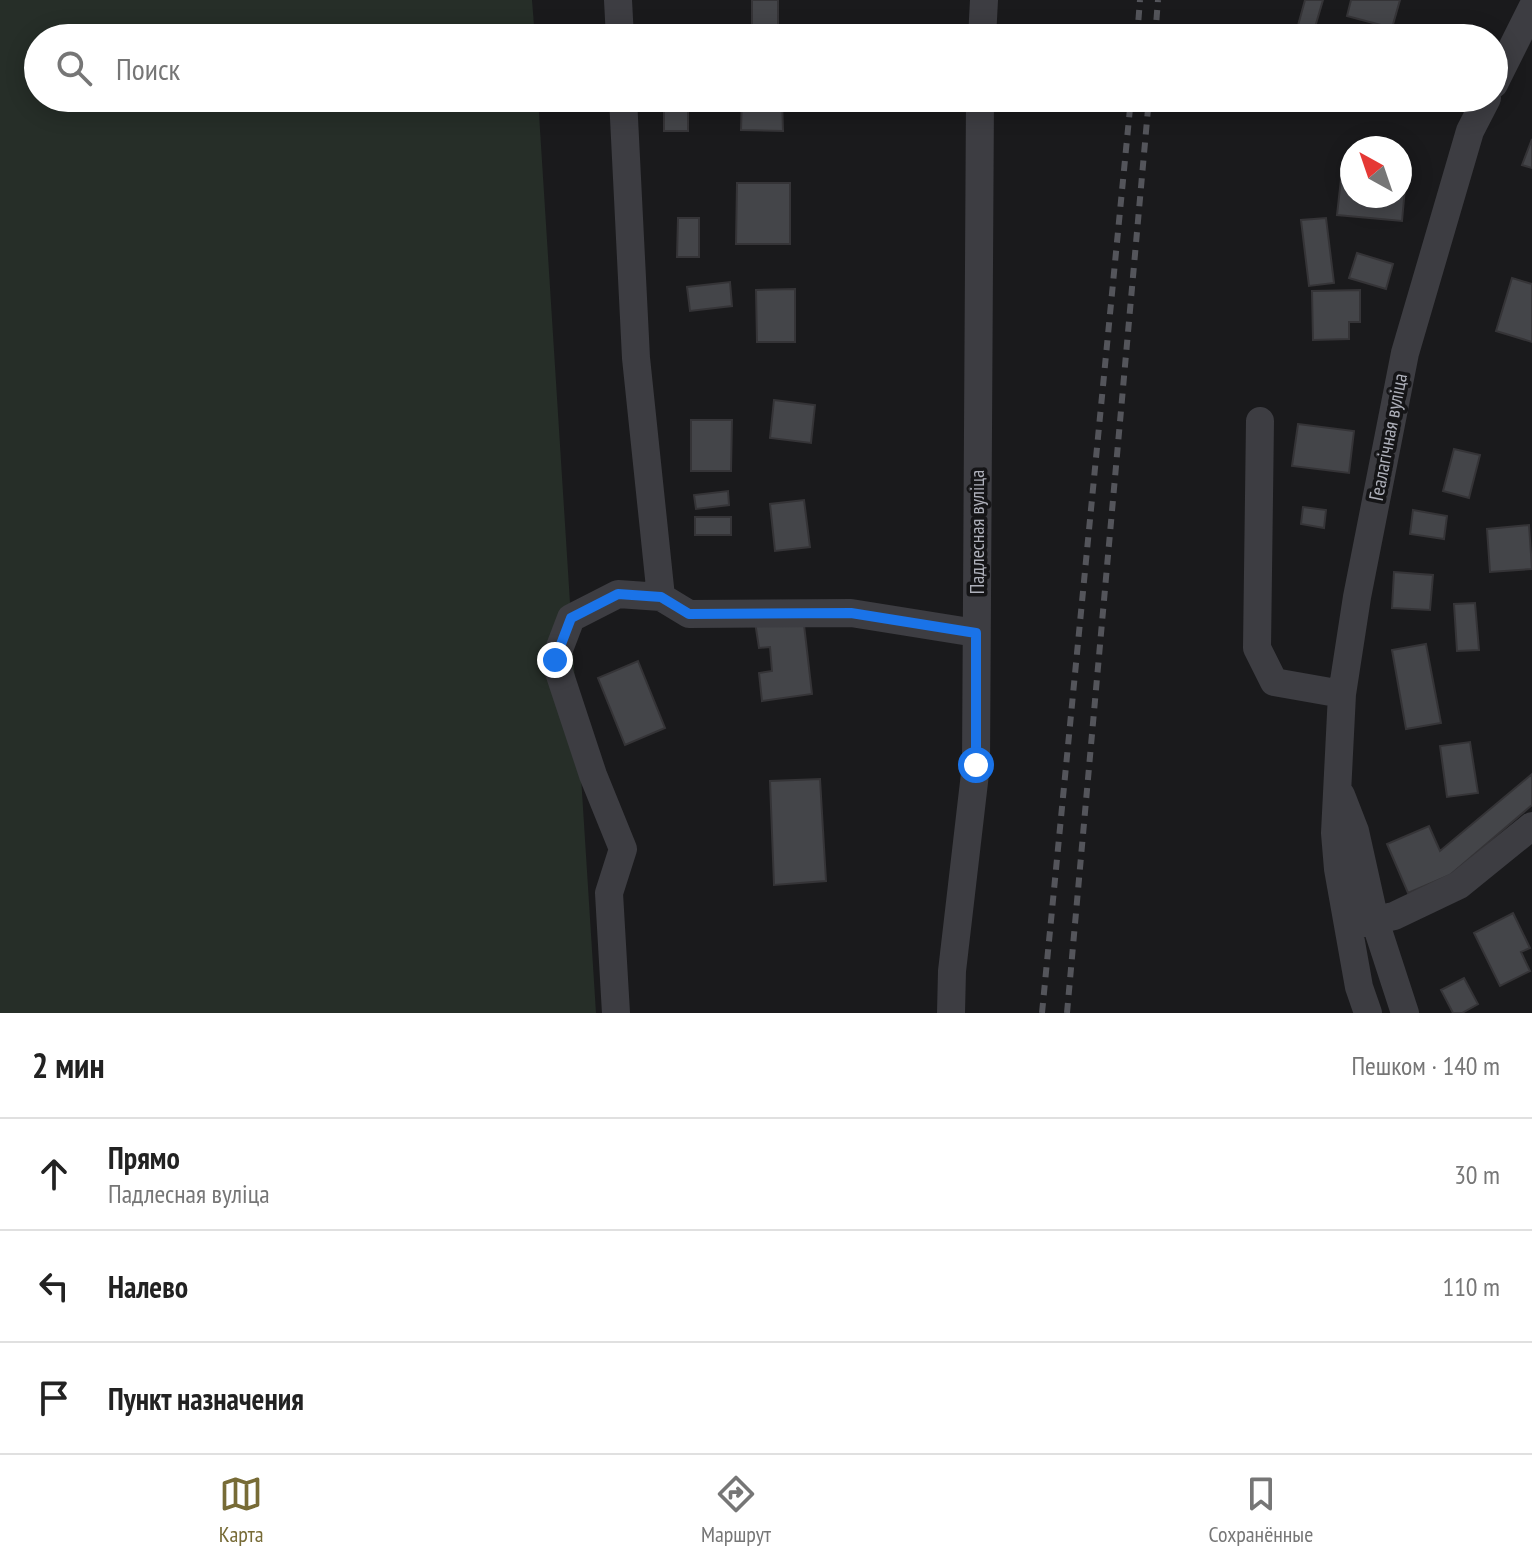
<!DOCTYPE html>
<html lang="ru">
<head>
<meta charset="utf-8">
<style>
  body { margin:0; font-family:"PT Sans Narrow",sans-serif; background:#f6f6f6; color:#222 }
  .compass { position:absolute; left:1340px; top:136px; width:72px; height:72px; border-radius:50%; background:#fff; box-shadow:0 4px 20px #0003; rotate:320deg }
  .stop { position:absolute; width:24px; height:24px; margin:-18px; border:6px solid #1a73e8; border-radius:50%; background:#fff }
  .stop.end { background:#1a73e8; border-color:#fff; box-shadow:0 2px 8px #0008 }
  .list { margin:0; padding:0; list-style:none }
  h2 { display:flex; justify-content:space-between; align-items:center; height:104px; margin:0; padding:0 32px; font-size:34px }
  h2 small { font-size:26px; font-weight:400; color:#767676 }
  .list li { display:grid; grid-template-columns:52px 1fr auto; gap:24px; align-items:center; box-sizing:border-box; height:112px; padding:0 32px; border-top:2px solid #e0e0e0 }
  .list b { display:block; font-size:30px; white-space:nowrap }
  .list p { margin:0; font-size:26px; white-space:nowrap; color:#767676 }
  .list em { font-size:26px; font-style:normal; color:#767676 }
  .icon { flex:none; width:44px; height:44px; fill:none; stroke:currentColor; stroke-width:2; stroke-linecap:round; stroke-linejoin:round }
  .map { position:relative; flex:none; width:1532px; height:1013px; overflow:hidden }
  .search { position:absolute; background:#fff; box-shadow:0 4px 20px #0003; left:24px; right:24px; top:24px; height:88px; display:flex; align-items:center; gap:20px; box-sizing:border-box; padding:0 28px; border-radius:44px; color:#767676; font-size:30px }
  .sheet { height:440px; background:#fff }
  nav { display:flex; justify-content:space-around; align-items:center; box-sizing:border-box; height:112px; border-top:2px solid #e0e0e0; background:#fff; font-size:22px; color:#767676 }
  nav a { display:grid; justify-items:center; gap:4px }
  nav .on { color:#776b36 }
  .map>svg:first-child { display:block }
  .green { fill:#262e28 }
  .building { fill:#444549; stroke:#353437; stroke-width:2 }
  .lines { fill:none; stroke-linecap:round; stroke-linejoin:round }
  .minor { stroke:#3d3d42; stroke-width:28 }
  .rail { stroke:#54555b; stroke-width:6; stroke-dasharray:10 8; stroke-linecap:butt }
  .route { stroke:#1a73e8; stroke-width:10 }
  .labels { text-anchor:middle; stroke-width:7; stroke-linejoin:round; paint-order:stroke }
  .street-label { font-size:20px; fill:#aeb0ba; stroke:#151517 }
</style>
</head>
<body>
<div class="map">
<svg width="1532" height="1013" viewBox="0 0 1532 1013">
  <rect width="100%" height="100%" fill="#1a1a1c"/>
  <!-- green -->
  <path class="green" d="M 0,0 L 532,0 L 535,38 L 38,38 L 38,98 L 538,98 L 596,1013 L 0,1013 Z"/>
  <!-- building -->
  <path class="building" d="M 752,0 L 778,0 L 778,26 L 752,25 Z
    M 1305,0 L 1323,0 L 1313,34 L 1297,29 Z
    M 1351,0 L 1400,0 L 1392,28 L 1347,16 Z
    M 664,98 L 688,98 L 688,131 L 664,131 Z
    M 742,98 L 782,98 L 783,131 L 741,130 Z
    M 1532,139 L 1532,168 L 1522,165 Z
    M 1342,170 L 1352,171 L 1352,196 L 1400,196 L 1400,176 L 1406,177 L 1402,221 L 1337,215 Z
    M 737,183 L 790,183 L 790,244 L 736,244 Z
    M 678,218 L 699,218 L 699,257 L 677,257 Z
    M 1326,218 L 1334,283 L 1309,286 L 1301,220 Z
    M 1357,253 L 1393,264 L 1386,289 L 1349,278 Z
    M 1512,278 L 1532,284 L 1532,342 L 1496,331 Z
    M 730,282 L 732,306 L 690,311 L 687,287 Z
    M 795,289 L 795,342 L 757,342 L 756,290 Z
    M 1360,290 L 1360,322 L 1349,322 L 1349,339 L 1313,340 L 1312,291 Z
    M 774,400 L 815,405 L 811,443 L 770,438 Z
    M 691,420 L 732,420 L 731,471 L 691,471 Z
    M 1298,424 L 1354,431 L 1349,473 L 1292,466 Z
    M 1454,449 L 1480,455 L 1469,498 L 1443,491 Z
    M 728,491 L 729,505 L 696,509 L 694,495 Z
    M 804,500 L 810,547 L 775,551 L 770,504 Z
    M 1303,507 L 1326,510 L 1324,528 L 1301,524 Z
    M 1413,510 L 1447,516 L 1444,539 L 1410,534 Z
    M 695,517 L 731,517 L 731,535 L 695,535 Z
    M 1529,525 L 1532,569 L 1490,572 L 1487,529 Z
    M 1394,572 L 1433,575 L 1430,610 L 1392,608 Z
    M 1475,603 L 1479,650 L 1457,651 L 1454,604 Z
    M 803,616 L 812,694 L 762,701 L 759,673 L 772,671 L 770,647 L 759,648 L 755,622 Z
    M 1426,644 L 1441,723 L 1406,729 L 1392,650 Z
    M 638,661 L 665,728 L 625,745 L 598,678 Z
    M 1470,742 L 1478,793 L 1447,797 L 1440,746 Z
    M 1532,774 L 1532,805 L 1450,875 L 1408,893 L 1387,844 L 1429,826 L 1440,851 Z
    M 820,779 L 826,881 L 774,885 L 770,781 Z
    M 1513,913 L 1530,948 L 1521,952 L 1530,971 L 1500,986 L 1474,933 Z
    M 1464,978 L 1478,1004 L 1462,1013 L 1453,1013 L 1441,990 Z"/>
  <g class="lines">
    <!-- minor -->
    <path class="minor" d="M 618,0 L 620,38
      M 982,38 L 984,0
      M 1494,84 L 1532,8
      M 623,98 L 636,358 L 661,597 L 689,614 L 851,613 L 976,633
      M 1260,421 L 1257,648 L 1274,682 L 1342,694
      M 1341,795 L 1355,831 L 1375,921 L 1405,1013
      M 1358,924 L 1394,916 L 1459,885 L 1532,826
      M 616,1013 L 609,893 L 623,849 L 593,775 L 555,660 L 571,618 L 618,594 L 661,597
      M 951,1013 L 952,971 L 976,765 L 980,98
      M 1368,1013 L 1359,987 L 1338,869 L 1335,833 L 1342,694 L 1357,597 L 1405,353 L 1470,131 L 1487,98"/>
    <!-- rail -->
    <path class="rail" d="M 1137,38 L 1140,0
      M 1155,38 L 1158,0
      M 1042,1013 L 1131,98
      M 1067,1013 L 1149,98"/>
  </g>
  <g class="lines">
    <!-- route -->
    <path class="route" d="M 555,660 L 571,618 L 618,594 L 661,597 L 689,614 L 851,613 L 976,633 L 976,765"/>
  </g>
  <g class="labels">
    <!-- street labels -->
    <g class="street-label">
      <text transform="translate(1388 437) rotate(-79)" y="7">Геалагічная вуліца</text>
      <text transform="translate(977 532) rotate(-90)" y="7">Падлесная вуліца</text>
    </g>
  </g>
</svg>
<svg class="compass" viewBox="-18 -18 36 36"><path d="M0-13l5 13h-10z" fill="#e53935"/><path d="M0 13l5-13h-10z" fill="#767676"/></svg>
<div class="stop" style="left:976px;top:765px"></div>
<div class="stop end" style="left:555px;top:660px"></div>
<div class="search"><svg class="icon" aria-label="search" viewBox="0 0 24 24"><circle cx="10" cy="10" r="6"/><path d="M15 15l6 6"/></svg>Поиск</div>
</div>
<section class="sheet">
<h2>2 мин<small>Пешком · 140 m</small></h2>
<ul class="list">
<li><svg class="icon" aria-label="ahead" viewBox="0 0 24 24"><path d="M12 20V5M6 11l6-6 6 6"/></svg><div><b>Прямо</b><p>Падлесная вуліца</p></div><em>30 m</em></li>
<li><svg class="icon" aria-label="left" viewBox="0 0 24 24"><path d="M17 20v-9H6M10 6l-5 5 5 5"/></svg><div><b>Налево</b></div><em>110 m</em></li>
<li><svg class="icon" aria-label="arrive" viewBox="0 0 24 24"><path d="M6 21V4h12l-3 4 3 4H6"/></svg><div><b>Пункт назначения</b></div></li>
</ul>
</section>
<nav>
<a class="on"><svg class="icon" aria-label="map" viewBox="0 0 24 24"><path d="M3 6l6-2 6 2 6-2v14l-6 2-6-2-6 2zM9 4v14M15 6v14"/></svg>Карта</a>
<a><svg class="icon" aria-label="directions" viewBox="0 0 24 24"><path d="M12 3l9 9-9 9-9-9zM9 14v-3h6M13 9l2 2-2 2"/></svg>Маршрут</a>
<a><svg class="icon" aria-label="saved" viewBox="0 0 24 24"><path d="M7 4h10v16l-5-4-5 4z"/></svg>Сохранённые</a>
</nav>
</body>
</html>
